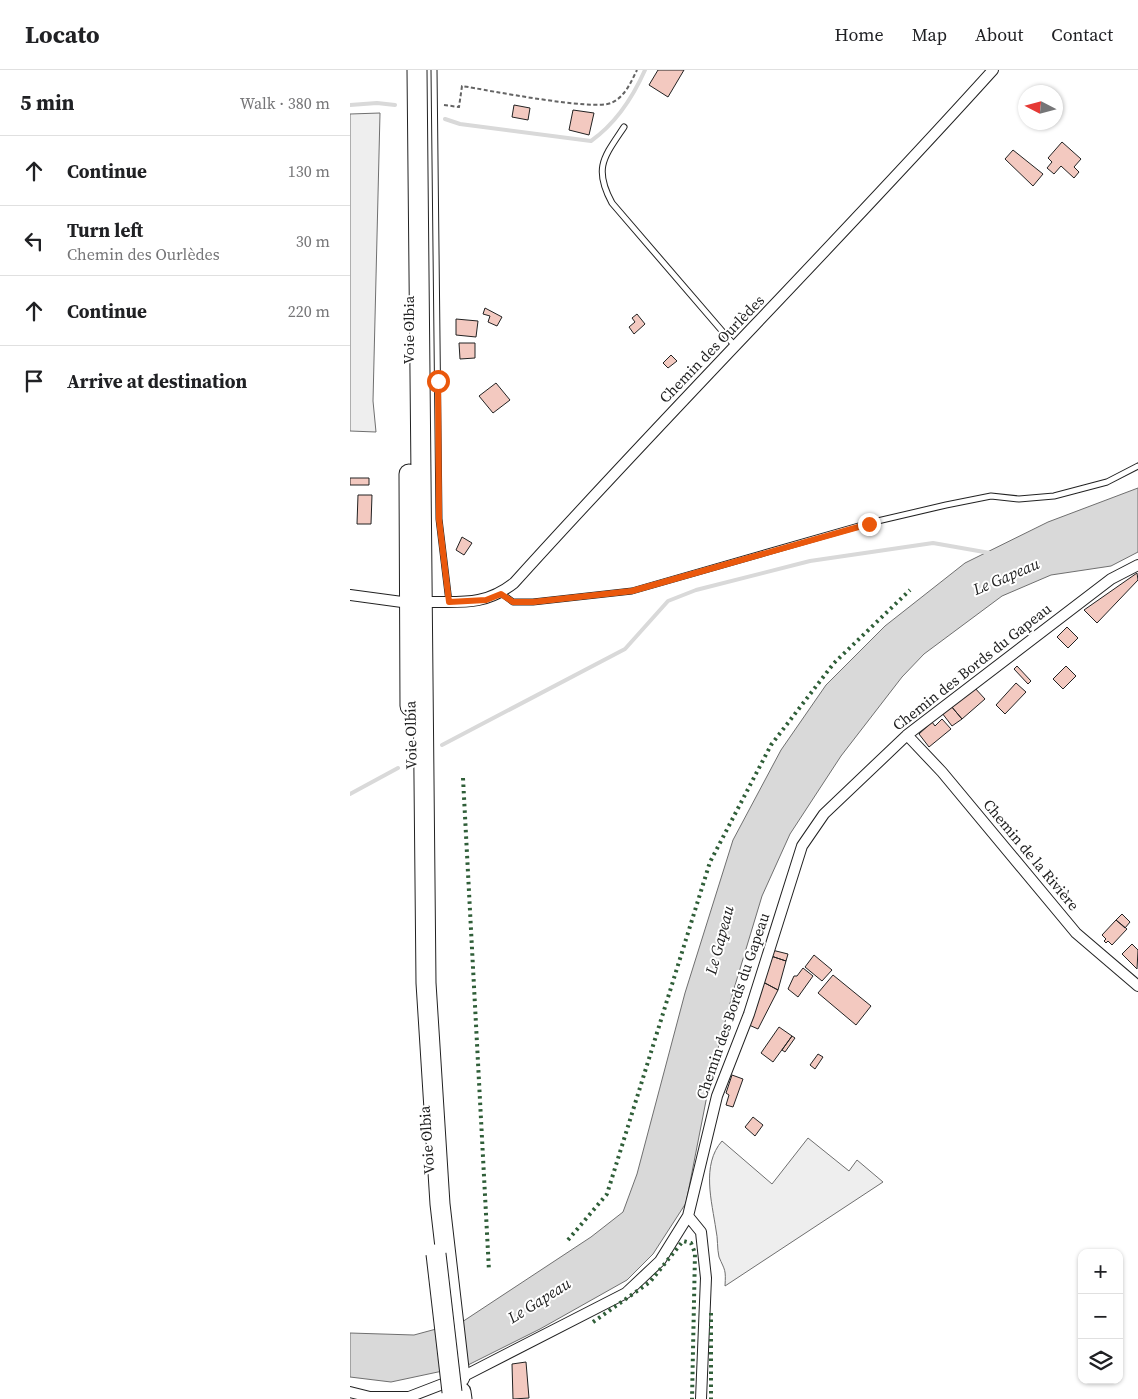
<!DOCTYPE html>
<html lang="en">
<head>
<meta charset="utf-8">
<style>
  body { margin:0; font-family:"Source Serif 4",serif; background:#f6f6f6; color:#202124 }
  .controls { position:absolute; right:15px; bottom:15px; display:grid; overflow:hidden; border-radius:10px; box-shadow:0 1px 4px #0004 }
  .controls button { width:45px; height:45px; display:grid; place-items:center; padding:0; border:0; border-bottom:1px solid #e0e0e0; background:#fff; color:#202124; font:25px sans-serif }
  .compass { position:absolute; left:668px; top:15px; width:45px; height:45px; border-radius:50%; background:#fff; box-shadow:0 1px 4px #0004; rotate:276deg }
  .stop { position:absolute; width:15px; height:15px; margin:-11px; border:4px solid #ea580c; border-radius:50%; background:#fff }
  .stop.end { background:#ea580c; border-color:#fff; box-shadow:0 1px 5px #0008 }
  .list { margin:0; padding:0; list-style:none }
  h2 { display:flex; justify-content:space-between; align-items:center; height:65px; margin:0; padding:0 20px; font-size:21px }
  h2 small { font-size:16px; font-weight:400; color:#757577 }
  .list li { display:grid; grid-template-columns:32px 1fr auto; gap:15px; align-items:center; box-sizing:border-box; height:70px; padding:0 20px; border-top:1px solid #e0e0e0 }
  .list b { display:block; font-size:19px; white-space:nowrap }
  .list p { margin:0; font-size:16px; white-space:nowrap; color:#757577 }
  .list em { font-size:16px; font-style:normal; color:#757577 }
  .icon { flex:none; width:28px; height:28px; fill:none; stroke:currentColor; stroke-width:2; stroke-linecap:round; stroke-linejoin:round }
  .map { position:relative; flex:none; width:788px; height:1329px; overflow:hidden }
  header { display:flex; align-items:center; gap:30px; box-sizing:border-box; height:70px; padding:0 25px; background:#fff; border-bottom:1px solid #e0e0e0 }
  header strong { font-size:24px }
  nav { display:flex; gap:28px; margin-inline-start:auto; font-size:18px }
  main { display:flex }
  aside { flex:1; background:#fff }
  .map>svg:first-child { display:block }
  .green { fill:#eee; stroke:#6f6f6f }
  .water { fill:#d9d9d9; stroke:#6f6f6f }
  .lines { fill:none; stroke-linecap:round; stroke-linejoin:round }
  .stream { stroke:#d9d9d9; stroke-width:4 }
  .building { fill:#f3c9c0; stroke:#222 }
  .lane-casing { stroke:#222; stroke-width:7 }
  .street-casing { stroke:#222; stroke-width:12 }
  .highway-casing { stroke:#222; stroke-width:21 }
  .path { stroke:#646464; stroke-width:2; stroke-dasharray:4 2.5; stroke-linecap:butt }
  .lane { stroke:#fff; stroke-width:5 }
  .street { stroke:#fff; stroke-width:10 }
  .highway { stroke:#fff; stroke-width:19 }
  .highway-bridge-casing { stroke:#222; stroke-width:21; stroke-linecap:butt }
  .highway-bridge { stroke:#fff; stroke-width:19 }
  .hedge { stroke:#2f5e38; stroke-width:4; stroke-dasharray:2.5 4; stroke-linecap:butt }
  .route { stroke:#ea580c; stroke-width:6 }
  .labels { text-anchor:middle; stroke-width:4; stroke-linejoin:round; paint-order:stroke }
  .street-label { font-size:15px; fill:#222; stroke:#fff }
  .water-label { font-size:16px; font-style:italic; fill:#222; stroke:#fff }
</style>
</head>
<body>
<header>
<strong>Locato</strong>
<nav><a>Home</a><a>Map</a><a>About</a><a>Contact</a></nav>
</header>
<main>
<aside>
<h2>5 min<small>Walk · 380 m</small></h2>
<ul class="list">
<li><svg class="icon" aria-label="ahead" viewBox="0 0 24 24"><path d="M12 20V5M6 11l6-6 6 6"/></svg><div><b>Continue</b></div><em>130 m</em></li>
<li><svg class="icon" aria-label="left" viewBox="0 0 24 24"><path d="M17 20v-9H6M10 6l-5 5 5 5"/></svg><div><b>Turn left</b><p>Chemin des Ourlèdes</p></div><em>30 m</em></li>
<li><svg class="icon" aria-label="ahead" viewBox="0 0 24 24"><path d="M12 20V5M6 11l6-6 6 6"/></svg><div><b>Continue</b></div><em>220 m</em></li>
<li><svg class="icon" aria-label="arrive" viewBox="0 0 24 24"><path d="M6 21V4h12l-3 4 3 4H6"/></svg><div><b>Arrive at destination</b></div></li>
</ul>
</aside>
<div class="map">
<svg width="788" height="1329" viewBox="0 0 788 1329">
  <rect width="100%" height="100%" fill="#fff"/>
  <!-- green -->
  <path class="green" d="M 30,43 L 23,331 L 26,362 L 0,361 L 0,44 Z
    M 458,1068 L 499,1101 L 507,1090 L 533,1112 L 375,1216 C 376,1199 375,1201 369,1187 C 367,1179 368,1168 366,1160 C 362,1132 351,1095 372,1071 L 422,1114 Z"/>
  <!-- water -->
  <path class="water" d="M 788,418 L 788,482 L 761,496 L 701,505 L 652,526 L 574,584 L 552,607 L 491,686 L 440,764 L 412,826 L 383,922 L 361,1005 L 336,1133 L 303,1184 L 277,1210 L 190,1259 L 116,1296 L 41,1312 L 0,1307 L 0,1263 L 64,1265 L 112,1252 L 241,1167 L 273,1142 L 287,1104 L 335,923 L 383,770 L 431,680 L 476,615 L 535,556 L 615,493 L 698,452 Z"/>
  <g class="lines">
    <!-- stream -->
    <path class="stream" d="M 0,35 L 27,33 L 45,35
      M 95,49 L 110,54 L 241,71 C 265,54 283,27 295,0
      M 92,675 L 275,579 L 318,531 L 346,520 L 460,491 L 583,473 L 640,483
      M 0,724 L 48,698"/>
  </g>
  <!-- building -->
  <path class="building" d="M 308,0 L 334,0 L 318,27 L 299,15 Z
    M 164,35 L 180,38 L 178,50 L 162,47 Z
    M 223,40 L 244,43 L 239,65 L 219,60 Z
    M 712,72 L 731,89 L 724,97 L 729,102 L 724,108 L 711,96 L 704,104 L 697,98 L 702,92 L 698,88 Z
    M 663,80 L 693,104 L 683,116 L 655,89 Z
    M 135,238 L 152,247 L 147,256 L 138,252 L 140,246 L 133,244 Z
    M 287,244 L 295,254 L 284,264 L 279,257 L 285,252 L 282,248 Z
    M 106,249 L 128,251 L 126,267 L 106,265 Z
    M 109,273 L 125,273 L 125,288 L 110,289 Z
    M 321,285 L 327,291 L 318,298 L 313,293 Z
    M 146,313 L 160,330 L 143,343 L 129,326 Z
    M 0,408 L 19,408 L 19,415 L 0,415 Z
    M 8,425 L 22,425 L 21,454 L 7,454 Z
    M 112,467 L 122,473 L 114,485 L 106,480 Z
    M 787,503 L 788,510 L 747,553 L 734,540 Z
    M 717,557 L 728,568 L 718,578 L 707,567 Z
    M 667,596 L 681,611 L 678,614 L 664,599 Z
    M 716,596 L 726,606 L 713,619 L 703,609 Z
    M 666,613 L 676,622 L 655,644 L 646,635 Z
    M 624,617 L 635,629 L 612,649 L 601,636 Z
    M 601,636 L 612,649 L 602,656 L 592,643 Z
    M 592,649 L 601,659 L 579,677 L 569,664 L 582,652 L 585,656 Z
    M 772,844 L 780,852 L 775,858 L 766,850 Z
    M 766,850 L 777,859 L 762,875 L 758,871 L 756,873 L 754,871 L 756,869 L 752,865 Z
    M 782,874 L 788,880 L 787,899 L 772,884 Z
    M 422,880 L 438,884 L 436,891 L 421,886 Z
    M 464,885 L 482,900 L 472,911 L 455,897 Z
    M 421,886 L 436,891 L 428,920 L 413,912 Z
    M 453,898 L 463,906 L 448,927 L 438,919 L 444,906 L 447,906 Z
    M 483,905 L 521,936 L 506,955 L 468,923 Z
    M 413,912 L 428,920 L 408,959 L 399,955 Z
    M 429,957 L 442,966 L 423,992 L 411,983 Z
    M 442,966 L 445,968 L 435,982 L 432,980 Z
    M 468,984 L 473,987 L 465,999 L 460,995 Z
    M 382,1005 L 393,1009 L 383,1037 L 376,1035 L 379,1025 L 376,1023 Z
    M 403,1047 L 413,1055 L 405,1066 L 395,1057 Z
    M 176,1292 L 179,1328 L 163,1329 L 162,1294 Z"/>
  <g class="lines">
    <!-- lane casing -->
    <g class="lane-casing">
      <path id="lane" d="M 84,0 L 89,449 L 99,532
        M 274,57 C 254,87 243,98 262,133 L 385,276
        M 151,523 L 163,532 L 183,532 L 282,521 L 519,453 L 596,435 L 641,426 L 669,429 L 704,426 L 757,412 L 788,396"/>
    </g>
    <!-- street casing -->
    <g class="street-casing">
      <path id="street" d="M 0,525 L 52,532
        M 80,532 C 114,532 136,535 164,513 C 321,339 486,174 643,0
        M 557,665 L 592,702 L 726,863 L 788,916
        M 338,1146 L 351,1162 L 356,1208 L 351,1329
        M 0,1322 L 20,1327 L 59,1327 L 116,1305 L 276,1223 L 310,1191 L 338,1146 L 367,1026 L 399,944 L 452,776 L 474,744 L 557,665 L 761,509 L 788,495"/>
    </g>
    <!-- highway casing -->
    <g class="highway-casing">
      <path id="highway" d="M 67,0 L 76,913 L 90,1134 L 110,1307
        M 59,404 L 60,636
        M 111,1322 L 112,1329"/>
    </g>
    <!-- path -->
    <path class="path" d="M 94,35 L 109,37 L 112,16 C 137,20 243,41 261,33 C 275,27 281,12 287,0"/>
    <!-- lane -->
    <use href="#lane" class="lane"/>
    <!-- street -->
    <use href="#street" class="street"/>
    <!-- highway -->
    <use href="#highway" class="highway"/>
    <!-- highway-bridge casing -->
    <g class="highway-bridge-casing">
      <path id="highway-bridge" d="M 86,1184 L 102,1322"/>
    </g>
    <!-- highway-bridge -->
    <use href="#highway-bridge" class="highway-bridge"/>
    <!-- hedge -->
    <path class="hedge" d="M 113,708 L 139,1201
      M 218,1170 L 257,1124 L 360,792 L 421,675 L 484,593 L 560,520
      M 361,1243 L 361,1329
      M 243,1252 L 300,1212 L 333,1171 L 341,1173 L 345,1183 L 342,1329"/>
  </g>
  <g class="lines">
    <!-- route -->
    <path class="route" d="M 88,311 L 89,449 L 99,532 L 136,530 L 151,524 L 163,532 L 183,532 L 282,521 L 519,454"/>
  </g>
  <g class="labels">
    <!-- street labels -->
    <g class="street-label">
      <text transform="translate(59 260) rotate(-90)" y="5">Voie Olbia</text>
      <text transform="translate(362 279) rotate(-46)" y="5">Chemin des Ourlèdes</text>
      <text transform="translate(622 597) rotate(-38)" y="5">Chemin des Bords du Gapeau</text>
      <text transform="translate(61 665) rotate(-91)" y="5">Voie Olbia</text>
      <text transform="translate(681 785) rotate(50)" y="5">Chemin de la Rivière</text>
      <text transform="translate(383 936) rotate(-71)" y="5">Chemin des Bords du Gapeau</text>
      <text transform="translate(77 1070) rotate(-94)" y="5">Voie Olbia</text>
    </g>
    <!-- water labels -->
    <g class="water-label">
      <text transform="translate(656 506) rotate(-23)" y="6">Le Gapeau</text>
      <text transform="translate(369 870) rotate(-75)" y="6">Le Gapeau</text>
      <text transform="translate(189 1230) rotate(-32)" y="6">Le Gapeau</text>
    </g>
  </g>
</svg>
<div class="controls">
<button>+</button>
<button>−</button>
<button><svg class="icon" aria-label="layers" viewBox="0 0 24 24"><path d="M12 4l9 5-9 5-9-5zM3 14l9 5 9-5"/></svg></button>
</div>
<svg class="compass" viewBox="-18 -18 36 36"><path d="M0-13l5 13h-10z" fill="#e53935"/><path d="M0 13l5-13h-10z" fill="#757577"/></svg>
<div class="stop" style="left:88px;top:311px"></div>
<div class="stop end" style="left:519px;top:454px"></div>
</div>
</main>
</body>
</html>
